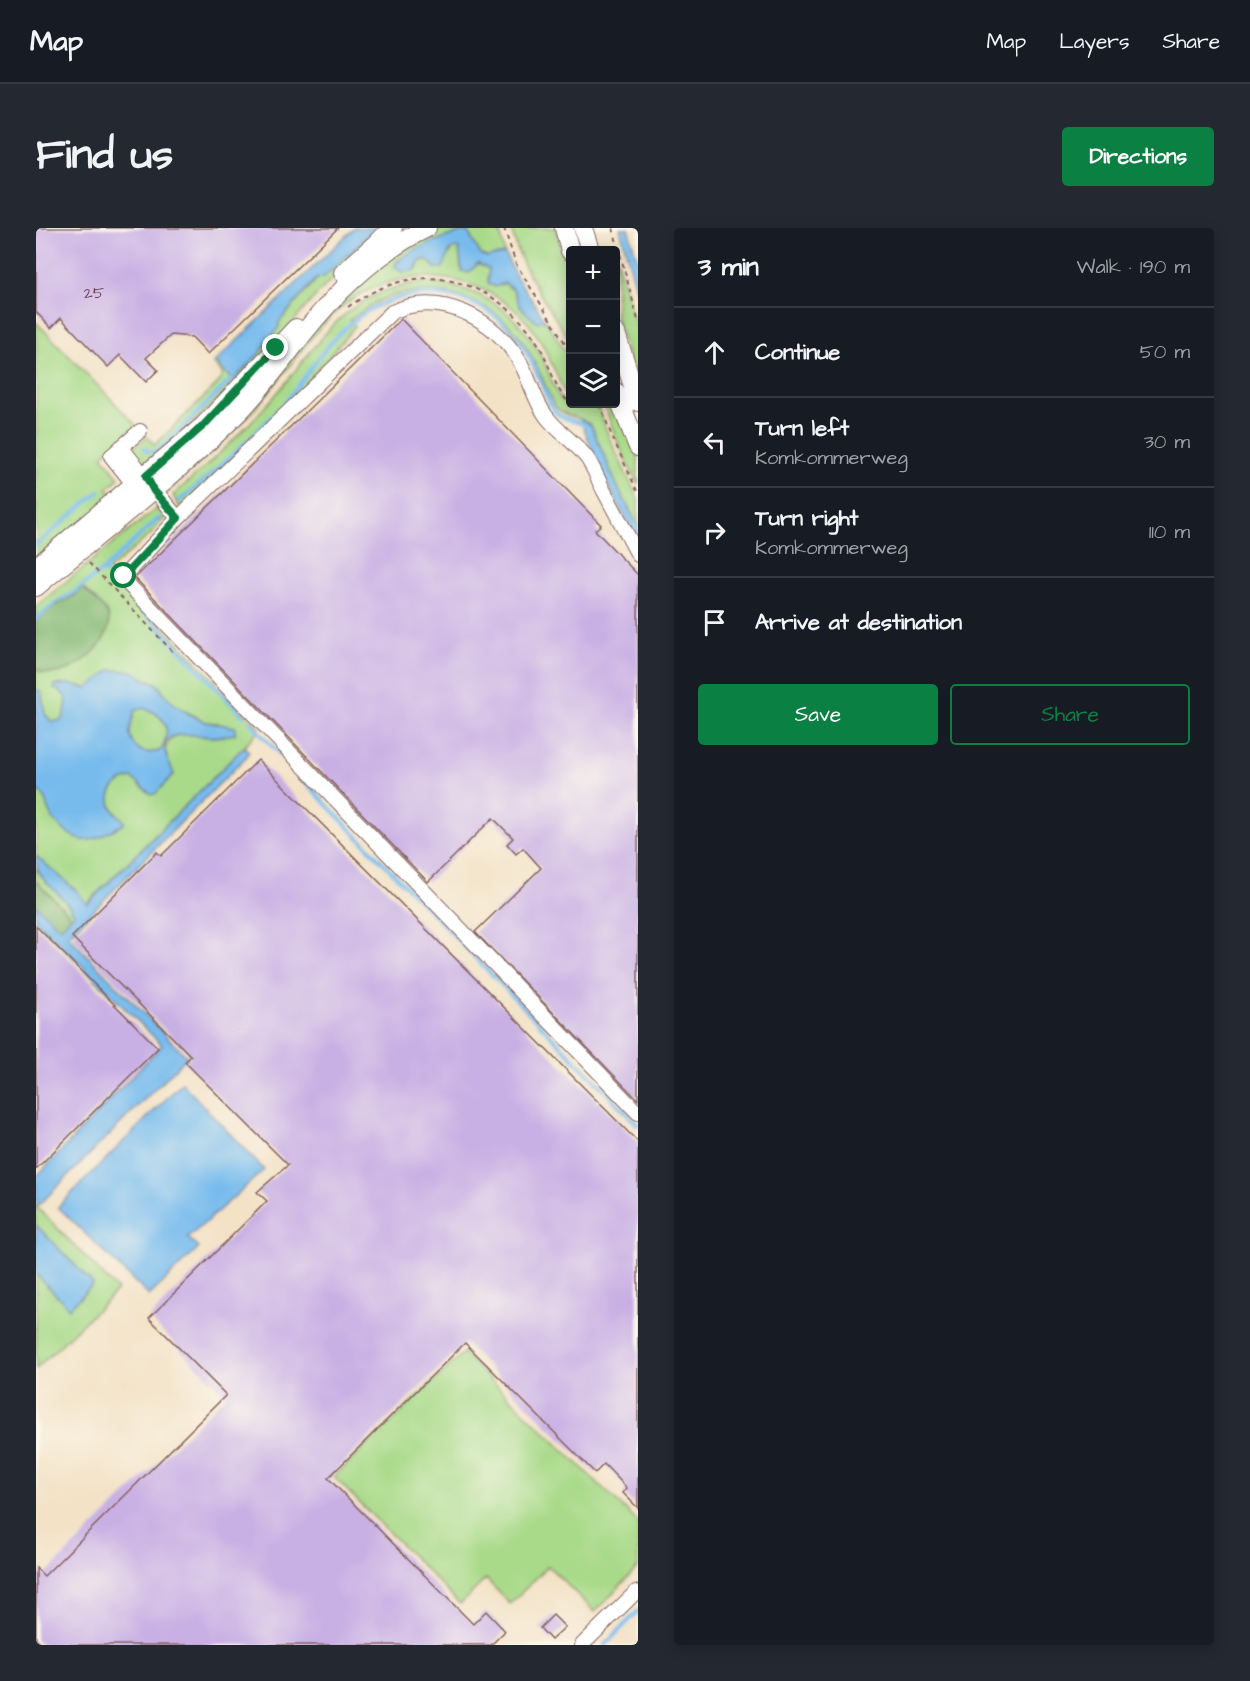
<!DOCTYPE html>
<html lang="en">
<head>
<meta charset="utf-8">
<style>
  body { margin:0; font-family:"Architects Daughter",sans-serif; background:#242831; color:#f1f3f6 }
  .controls { position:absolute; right:18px; top:18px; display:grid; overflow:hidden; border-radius:6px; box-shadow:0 3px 15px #0003 }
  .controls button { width:54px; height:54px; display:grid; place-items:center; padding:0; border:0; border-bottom:2px solid #363941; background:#171b24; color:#f1f3f6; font:30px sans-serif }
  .stop { position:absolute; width:18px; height:18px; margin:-14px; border:4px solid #0b8043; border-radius:50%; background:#fff }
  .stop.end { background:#0b8043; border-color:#fff; box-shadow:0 2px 6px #0008 }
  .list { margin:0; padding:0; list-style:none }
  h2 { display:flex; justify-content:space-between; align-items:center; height:78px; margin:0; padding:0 24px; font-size:26px }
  h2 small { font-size:20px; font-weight:400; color:#9ea1a6 }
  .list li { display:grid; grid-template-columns:39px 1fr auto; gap:18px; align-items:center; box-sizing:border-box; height:90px; padding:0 24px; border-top:2px solid #363941 }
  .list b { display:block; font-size:22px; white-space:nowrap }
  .list p { margin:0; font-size:20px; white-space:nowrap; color:#9ea1a6 }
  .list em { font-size:20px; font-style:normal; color:#9ea1a6 }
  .actions { display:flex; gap:12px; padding:18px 24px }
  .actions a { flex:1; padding:14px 0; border:2px solid #0b8043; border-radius:6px; text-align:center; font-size:21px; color:#0b8043 }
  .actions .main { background:#0b8043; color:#fff }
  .icon { flex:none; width:33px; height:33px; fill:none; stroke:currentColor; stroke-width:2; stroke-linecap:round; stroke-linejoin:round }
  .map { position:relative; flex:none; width:602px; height:1417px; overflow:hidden; border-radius:6px }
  header { display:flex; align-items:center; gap:36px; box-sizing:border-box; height:84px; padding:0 30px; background:#171b24; border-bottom:2px solid #363941 }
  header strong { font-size:28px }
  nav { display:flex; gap:33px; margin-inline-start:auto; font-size:21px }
  .intro { display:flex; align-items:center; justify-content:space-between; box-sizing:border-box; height:144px; padding:0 36px }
  h1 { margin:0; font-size:42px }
  .button { padding:15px 27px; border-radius:6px; background:#0b8043; color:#fff; font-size:21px; font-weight:700 }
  main { display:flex; gap:36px; padding:0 36px }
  aside { flex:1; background:#171b24; border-radius:6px; box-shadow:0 3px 15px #0003 }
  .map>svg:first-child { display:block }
  .green { fill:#a9da89; stroke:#7a7c5a; stroke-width:1.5 }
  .forest { fill:#86ba75; stroke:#686c50; stroke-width:1.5 }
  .water { fill:#77bbed; stroke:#606d8c; stroke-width:1.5; fill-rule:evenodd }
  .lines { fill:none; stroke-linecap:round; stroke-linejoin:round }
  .stream { stroke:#77bbed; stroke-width:4 }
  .building { fill:#c9b0e4 }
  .minor-casing { stroke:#856361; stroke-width:16 }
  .major-casing { stroke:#856361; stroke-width:20 }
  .path { stroke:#856361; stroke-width:2; stroke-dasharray:4.5 4.5; stroke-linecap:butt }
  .minor { stroke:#fff; stroke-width:14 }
  .major { stroke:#fff; stroke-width:18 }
  .route { stroke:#0b8043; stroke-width:8 }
  .labels { text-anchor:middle; stroke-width:4.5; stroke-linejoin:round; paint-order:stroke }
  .number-label { font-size:16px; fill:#6a4359 }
</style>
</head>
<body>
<header>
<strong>Map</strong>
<nav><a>Map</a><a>Layers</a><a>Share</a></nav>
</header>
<div class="intro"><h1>Find us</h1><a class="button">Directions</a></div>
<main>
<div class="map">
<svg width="602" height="1417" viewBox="0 0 602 1417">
  <rect width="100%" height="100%" fill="#fbf7ec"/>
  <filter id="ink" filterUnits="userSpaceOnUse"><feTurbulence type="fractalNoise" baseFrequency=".0167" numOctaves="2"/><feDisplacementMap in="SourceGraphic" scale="12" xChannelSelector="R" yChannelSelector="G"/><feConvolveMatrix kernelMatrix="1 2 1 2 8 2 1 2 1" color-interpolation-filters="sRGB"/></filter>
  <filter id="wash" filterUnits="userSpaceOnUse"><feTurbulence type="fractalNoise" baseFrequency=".008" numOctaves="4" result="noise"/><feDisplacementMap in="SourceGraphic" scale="24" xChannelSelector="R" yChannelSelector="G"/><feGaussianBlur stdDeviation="1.35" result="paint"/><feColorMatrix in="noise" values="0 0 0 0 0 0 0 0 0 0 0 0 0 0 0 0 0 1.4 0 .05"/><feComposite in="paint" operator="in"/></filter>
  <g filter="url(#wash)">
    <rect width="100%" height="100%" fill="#f3e2c6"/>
    <!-- green -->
    <path class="green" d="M 340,0 L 351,0 C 312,35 272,70 243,114 L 116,233 L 104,234 L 97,223 L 98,219 L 111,209 L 119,217 L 182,155 L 187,146 L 177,135 L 179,133 L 197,153 L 224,125 L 242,99 L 243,94 L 281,51 Z
      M 399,0 L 463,0 L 469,26 L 451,29 L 445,27 L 431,3 L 398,14 L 362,32 L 381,41 L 383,34 L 391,31 L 399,40 L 414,25 L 414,22 L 420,20 L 423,21 L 425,40 L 438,40 L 442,35 L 453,41 L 452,52 L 462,58 L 468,55 L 481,65 L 484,78 L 510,93 L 534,131 L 534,171 L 530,168 C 518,143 510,117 492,95 C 444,40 359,34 303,81 C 272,108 246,151 218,182 C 192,212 161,237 132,264 L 134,255 L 314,59 Z
      M 475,0 L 519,0 L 534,48 L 534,113 C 512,77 484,42 475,0 Z
      M 580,28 L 602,107 L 602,161 L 580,91 Z
      M 380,55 C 440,54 484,82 509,136 C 514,148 520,169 531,176 C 542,183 552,176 562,180 L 574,212 L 602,271 L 602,298 L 582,260 L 555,197 C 543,187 528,190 518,177 C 507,153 498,128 482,107 C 451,68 392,52 345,72 C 335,76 327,83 318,89 L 314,92 L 319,98 L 234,197 L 147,277 L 142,278 L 137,267 C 171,238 205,206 235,172 C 283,119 301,68 380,55 Z
      M 0,94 L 99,196 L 98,200 L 66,227 L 83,250 L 71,261 L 78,269 L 0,335 Z
      M 568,176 L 575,176 L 602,224 L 602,257 L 581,213 Z
      M 120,281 L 130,288 L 116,305 L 73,342 L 224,500 L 208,519 L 50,676 L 42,664 L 0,628 L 0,561 L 7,566 L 13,584 L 74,602 L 88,595 L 88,593 C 84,588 77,584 75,577 C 70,563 83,552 96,550 L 115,566 L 131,528 L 129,522 C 137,498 155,508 174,509 C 182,510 191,507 199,506 L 182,495 L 170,494 L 144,480 L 135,474 L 120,455 L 109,451 L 97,443 L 52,460 L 33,456 L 23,462 L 31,470 L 30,481 L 26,492 L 16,494 L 9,486 L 5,464 L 0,462 L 0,440 L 5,444 L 53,428 L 67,412 L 73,396 L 47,360 L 38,368 L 18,378 L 0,393 L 0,378 Z
      M 107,480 C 129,487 137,501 125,522 C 112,528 97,523 94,508 C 93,500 96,490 98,483 Z
      M 0,640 C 11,657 30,668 38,686 L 36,689 L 0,653 Z
      M 0,978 L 81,1062 L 0,1141 L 0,1046 L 33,1080 L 57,1056 L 0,997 Z
      M 427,1125 L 602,1294 L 602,1339 L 559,1384 L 512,1338 L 474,1376 L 450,1351 L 424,1376 L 298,1249 Z"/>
    <!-- forest -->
    <path class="forest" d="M 47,360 C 54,368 68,377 72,387 C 81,415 25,461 0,440 L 0,393 L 18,378 L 38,368 Z
      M 0,653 L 36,689 L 24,701 L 0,677 Z"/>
    <!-- water -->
    <path class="water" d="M 318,0 L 340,0 L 288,49 L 280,51 L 243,94 L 243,99 L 224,125 L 197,153 L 179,134 Z
      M 584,0 L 592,0 L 602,34 L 602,68 Z
      M 431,3 L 445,27 L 451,29 L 469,26 L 481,50 L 510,93 L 499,93 C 494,88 488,84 484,78 C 477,67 484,64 468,55 L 459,59 L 452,55 L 453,41 L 442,35 L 433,45 L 426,43 L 423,21 L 420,20 L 414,22 L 407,40 L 399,40 L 391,31 L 383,34 L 378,43 L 365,44 L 360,40 L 359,36 C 373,20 411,8 431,3 Z
      M 544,191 L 555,197 L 582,260 L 602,298 L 602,315 L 566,245 Z
      M 74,442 L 97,443 L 109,451 L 120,455 L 136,474 L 155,487 L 170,494 L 199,499 L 199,506 C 191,507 183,509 176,509 C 163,509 125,498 129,524 C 131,531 135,539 138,546 L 119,566 L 115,566 L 96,550 C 83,551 70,563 75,578 C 77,584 84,588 88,593 L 88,596 C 77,601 65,610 53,612 C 40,615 18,596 13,584 C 9,575 10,566 0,561 L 0,462 L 5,463 L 9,486 L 16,494 L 26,492 L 30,481 L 31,470 L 23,462 L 18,461 L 19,457 L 33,456 L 52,460 ZM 107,480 C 129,486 137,501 125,522 C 112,528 97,523 94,507 C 93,499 98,491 98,483 Z
      M 208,519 L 213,524 L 211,528 L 32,708 L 151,829 L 1,979 L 0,949 L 126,817 L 0,693 L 0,677 L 24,700 L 38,686 C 27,662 0,657 0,628 L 42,664 L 51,676 Z
      M 146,855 L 228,942 L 152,1010 L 163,1020 L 113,1068 L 22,979 Z
      M 0,997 L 57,1056 L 33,1080 L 0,1046 Z"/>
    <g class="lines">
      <!-- stream -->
      <path class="stream" d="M 108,220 L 113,224 L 121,224 L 198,149
        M 143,273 C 179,244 212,214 244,180 C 268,153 286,119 314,96 C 363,53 439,56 480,109 C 496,129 505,155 515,178 L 521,186 L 528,190 L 549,197
        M 0,317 L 64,263
        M 67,342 L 74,349
        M 108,384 L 207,488
        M 0,391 L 20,374 L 37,365 L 67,342 L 123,290
        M 213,493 L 289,575 L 602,897
        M 569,1417 L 602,1383"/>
    </g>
    <g id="blocks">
      <!-- building -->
      <path class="building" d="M 0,0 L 302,0 L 172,126 L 156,109 L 135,107 L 110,130 L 122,142 L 110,154 L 84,127 L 72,139 L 25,90 L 15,100 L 0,84 Z
        M 365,91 L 565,297 L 559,302 L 602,347 L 602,872 L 439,704 L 505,640 L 487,620 L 480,626 L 471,616 L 477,610 L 457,590 L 392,654 L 99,350 Z
        M 222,532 L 602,914 L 602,1280 L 587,1265 L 591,1260 L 568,1236 L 559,1245 L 429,1115 L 292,1250 L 437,1396 L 450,1383 L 469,1403 L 455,1417 L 6,1417 L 0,1411 L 0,1340 L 8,1348 L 190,1167 L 113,1090 L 231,973 L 221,964 L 252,937 L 149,834 L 155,828 L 36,709 L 121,624 L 125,628 Z
        M 0,698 L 122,820 L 0,941 Z
        M 517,1387 L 529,1399 L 515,1412 L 504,1400 Z"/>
    </g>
  </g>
  <g filter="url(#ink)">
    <use href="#blocks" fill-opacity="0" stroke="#856361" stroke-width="1.5"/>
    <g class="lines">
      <!-- minor casing -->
      <g class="minor-casing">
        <path id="minor" d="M 104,203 L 75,228 L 98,257 L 107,259
          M 85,219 C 105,243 122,267 142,290
          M 602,327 C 591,306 579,284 568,263 C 562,252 558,240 551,230 C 539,214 521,203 510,188 C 498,172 494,151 484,134 C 459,91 405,62 356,84 L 142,290 L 88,348 L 89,353 L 602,885
          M 546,1417 L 600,1364"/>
      </g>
      <!-- major casing -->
      <g class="major-casing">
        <path id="major" d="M 528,0 L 534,23
          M 547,0 L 554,22
          M 307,45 L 357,0
          M 580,105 L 602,174
          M 580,164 L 602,219
          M 0,339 L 168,197 L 260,100
          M 0,359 C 69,301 141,247 204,183 C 227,159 247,132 267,106 C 301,63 342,24 391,0"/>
      </g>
      <!-- path -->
      <path class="path" d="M 468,0 L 480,36 L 534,123
        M 577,0 L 602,92
        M 312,79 C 332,65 354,54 379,51 C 429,45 480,76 504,119 C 513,135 520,165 534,175
        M 536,176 L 545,177 L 550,176
        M 564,176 L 575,206 L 602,265
        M 53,335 L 137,424"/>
      <!-- minor -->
      <use href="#minor" class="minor"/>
      <!-- major -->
      <use href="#major" class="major"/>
    </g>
  </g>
  <g class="lines" filter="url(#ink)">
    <!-- route -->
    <path class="route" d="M 88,348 L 142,290 L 118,263 L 110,248 L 168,197 L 240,120"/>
  </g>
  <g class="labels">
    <!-- number labels -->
    <g class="number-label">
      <text x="58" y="70">25</text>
    </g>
  </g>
</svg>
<div class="controls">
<button>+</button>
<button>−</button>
<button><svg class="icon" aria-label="layers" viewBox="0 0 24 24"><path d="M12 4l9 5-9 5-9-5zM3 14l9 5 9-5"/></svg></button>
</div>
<div class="stop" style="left:88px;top:348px"></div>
<div class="stop end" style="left:240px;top:120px"></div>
</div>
<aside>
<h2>3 min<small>Walk · 190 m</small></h2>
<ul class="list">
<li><svg class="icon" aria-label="ahead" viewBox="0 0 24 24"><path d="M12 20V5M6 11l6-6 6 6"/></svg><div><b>Continue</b></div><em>50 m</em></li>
<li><svg class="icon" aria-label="left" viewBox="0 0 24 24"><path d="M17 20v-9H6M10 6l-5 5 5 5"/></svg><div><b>Turn left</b><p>Komkommerweg</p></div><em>30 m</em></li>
<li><svg class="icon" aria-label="right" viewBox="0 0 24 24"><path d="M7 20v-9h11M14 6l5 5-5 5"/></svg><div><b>Turn right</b><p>Komkommerweg</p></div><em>110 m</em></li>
<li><svg class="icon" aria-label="arrive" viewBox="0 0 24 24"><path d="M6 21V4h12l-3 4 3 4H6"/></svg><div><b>Arrive at destination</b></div></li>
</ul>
<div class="actions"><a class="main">Save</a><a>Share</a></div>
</aside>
</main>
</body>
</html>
